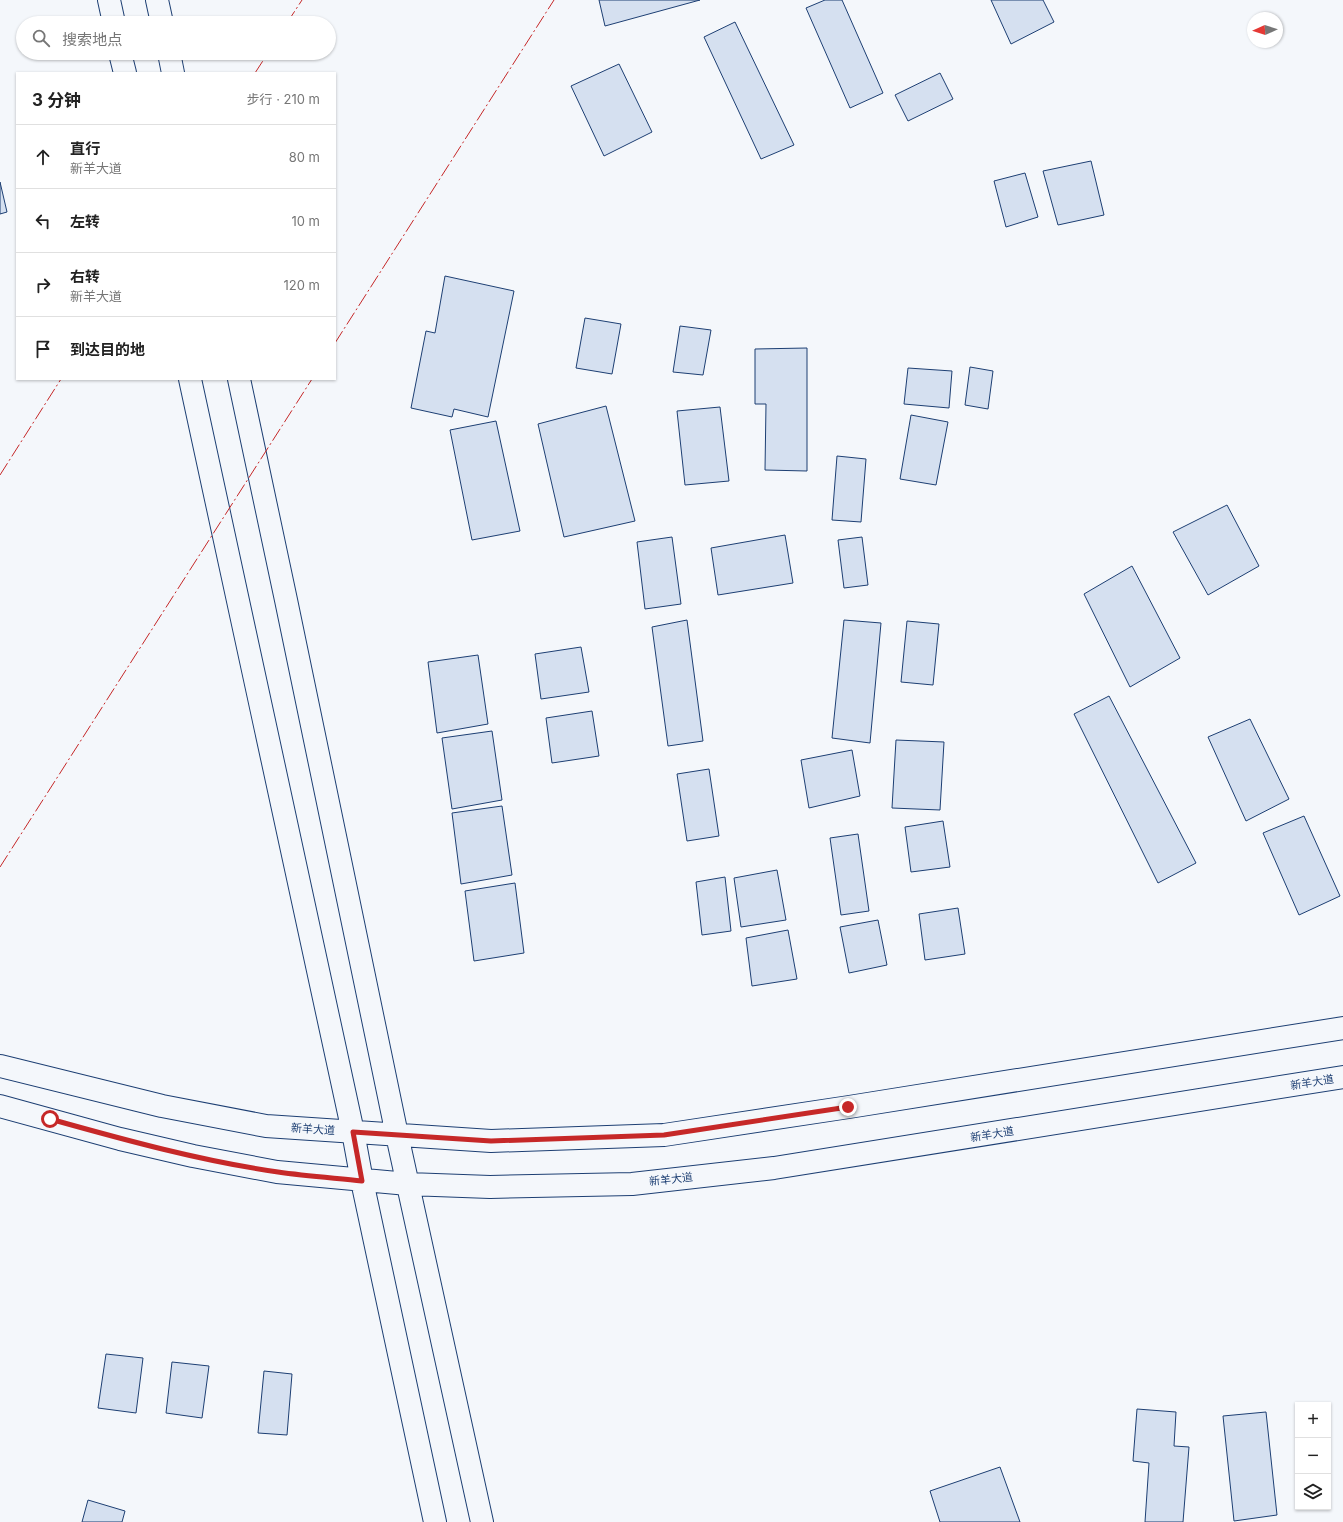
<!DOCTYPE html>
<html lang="zh">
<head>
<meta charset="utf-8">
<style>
  body { margin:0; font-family:Inter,"Noto Sans SC",sans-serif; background:#f6f6f6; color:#222 }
  .controls { position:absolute; right:12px; bottom:12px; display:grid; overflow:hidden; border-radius:0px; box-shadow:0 1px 3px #0004 }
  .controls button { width:36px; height:36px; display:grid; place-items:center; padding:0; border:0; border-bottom:1px solid #e0e0e0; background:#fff; color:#222; font:20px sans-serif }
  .compass { position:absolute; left:1247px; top:12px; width:36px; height:36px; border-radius:50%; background:#fff; box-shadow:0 1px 3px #0004; rotate:267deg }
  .stop { position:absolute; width:12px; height:12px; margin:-9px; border:3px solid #c62828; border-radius:50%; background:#fff }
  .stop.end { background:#c62828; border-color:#fff; box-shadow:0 1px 4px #0008 }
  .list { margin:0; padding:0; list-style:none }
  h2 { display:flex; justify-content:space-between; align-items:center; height:52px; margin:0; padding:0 16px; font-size:17px }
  h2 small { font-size:13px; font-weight:400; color:#767676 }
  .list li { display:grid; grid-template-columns:26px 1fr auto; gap:12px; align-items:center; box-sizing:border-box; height:64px; padding:0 16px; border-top:1px solid #e0e0e0 }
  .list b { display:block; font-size:15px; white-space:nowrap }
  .list p { margin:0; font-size:13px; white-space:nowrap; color:#767676 }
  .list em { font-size:13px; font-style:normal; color:#767676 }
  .icon { flex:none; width:22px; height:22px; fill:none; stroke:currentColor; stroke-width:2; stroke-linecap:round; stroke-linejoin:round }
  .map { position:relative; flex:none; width:1343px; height:1522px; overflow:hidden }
  .search { position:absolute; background:#fff; box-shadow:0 1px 3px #0004; left:16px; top:16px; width:320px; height:44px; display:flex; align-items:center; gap:10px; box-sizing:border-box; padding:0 14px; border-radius:22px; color:#767676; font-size:15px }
  .panel { position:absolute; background:#fff; box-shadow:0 1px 3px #0004; left:16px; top:72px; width:320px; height:308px; border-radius:0px }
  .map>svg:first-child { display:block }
  .building { fill:#d5e0f0; stroke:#1d3f73 }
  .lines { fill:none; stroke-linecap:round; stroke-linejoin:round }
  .major-casing { stroke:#1d3f73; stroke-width:24 }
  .major { stroke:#f4f7fb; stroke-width:22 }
  .power { stroke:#c62828; stroke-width:1; stroke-dasharray:14 3 2 3; stroke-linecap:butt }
  .route { stroke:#c62828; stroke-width:5 }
  .labels { text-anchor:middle; stroke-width:3; stroke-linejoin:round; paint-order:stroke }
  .street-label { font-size:11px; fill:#1d3f73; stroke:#f4f7fb }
</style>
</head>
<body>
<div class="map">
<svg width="1343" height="1522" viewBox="0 0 1343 1522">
  <rect width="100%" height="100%" fill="#f4f7fb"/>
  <!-- building -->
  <path class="building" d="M 599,0 L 700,0 L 605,26 Z
    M 825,0 L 842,0 L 883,93 L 850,108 L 806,8 Z
    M 991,0 L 1043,0 L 1054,22 L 1011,44 Z
    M 735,22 L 794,145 L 761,159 L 704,37 Z
    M 619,64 L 652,132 L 604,156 L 571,86 Z
    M 940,73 L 953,99 L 908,121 L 895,95 Z
    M 1091,161 L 1104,215 L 1058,225 L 1043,171 Z
    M 1025,173 L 1038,217 L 1006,227 L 994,181 Z
    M 0,182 L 7,212 L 0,214 Z
    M 445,276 L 514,291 L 488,417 L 454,409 L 452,417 L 411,408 L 426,331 L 435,333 Z
    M 585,318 L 621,324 L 612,374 L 576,368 Z
    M 680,326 L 711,330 L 703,375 L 673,372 Z
    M 807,348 L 807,471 L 765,470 L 766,404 L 755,404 L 755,349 Z
    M 970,367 L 993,371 L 988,409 L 965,405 Z
    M 908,368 L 952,371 L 949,408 L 904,404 Z
    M 606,406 L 635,521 L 564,537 L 538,424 Z
    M 720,407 L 729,481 L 685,485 L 677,411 Z
    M 911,415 L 948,422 L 936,485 L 900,479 Z
    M 496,421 L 520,531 L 472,540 L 450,430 Z
    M 837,456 L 866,459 L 861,522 L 832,520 Z
    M 1227,505 L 1259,566 L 1208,595 L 1173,532 Z
    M 785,535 L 793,583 L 718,595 L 711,548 Z
    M 672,537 L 681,604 L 645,609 L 637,542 Z
    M 862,537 L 868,585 L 844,588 L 838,540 Z
    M 1132,566 L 1180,658 L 1130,687 L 1084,594 Z
    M 687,620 L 703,741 L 668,746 L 652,627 Z
    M 844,620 L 881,623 L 870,743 L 832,738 Z
    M 907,621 L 939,624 L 933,685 L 901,682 Z
    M 581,647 L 589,692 L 541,699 L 535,654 Z
    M 478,655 L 488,724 L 437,733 L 428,662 Z
    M 1109,696 L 1196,863 L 1158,883 L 1074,714 Z
    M 592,711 L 599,756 L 552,763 L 546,718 Z
    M 1250,719 L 1289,799 L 1246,821 L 1208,737 Z
    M 492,731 L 502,800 L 452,809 L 442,738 Z
    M 896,740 L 944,742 L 940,810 L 892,808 Z
    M 852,750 L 860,796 L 809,808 L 801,760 Z
    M 709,769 L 719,836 L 687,841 L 677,774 Z
    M 502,806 L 512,875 L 461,884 L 452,813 Z
    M 1304,816 L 1340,896 L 1299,915 L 1263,833 Z
    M 943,821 L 950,867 L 911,872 L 905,827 Z
    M 858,834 L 869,911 L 841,915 L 830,838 Z
    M 777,870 L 786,920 L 741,927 L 734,878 Z
    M 725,877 L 731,931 L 702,935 L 696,882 Z
    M 515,883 L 524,953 L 474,961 L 465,891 Z
    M 958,908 L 965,954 L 925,960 L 919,914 Z
    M 878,920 L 887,965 L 849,973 L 840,927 Z
    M 788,930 L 797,979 L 752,986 L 746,938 Z
    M 106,1354 L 143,1358 L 136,1413 L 98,1408 Z
    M 172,1362 L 209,1366 L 202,1418 L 166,1413 Z
    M 264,1371 L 292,1374 L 287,1435 L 258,1433 Z
    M 1137,1409 L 1176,1412 L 1174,1446 L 1189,1447 L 1183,1522 L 1145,1522 L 1149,1463 L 1133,1461 Z
    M 1266,1412 L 1277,1515 L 1234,1521 L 1223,1416 Z
    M 1000,1467 L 1020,1522 L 940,1522 L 930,1491 Z
    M 88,1500 L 125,1511 L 122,1522 L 82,1522 Z"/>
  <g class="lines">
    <!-- major casing -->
    <g class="major-casing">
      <path id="major" d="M 109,0 L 114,23
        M 157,0 L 162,23
        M 120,53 L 125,73
        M 169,53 L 173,73
        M 190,379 L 353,1132 L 362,1181 L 435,1522
        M 239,379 L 286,600 L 397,1135 L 482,1522
        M 0,1066 L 162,1106 L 266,1126 L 491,1141 L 664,1135 L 849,1107 L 1343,1028
        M 0,1106 L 120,1139 L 193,1156 L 277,1172 L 408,1184 L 490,1187 L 632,1184 L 774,1168 L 1343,1077"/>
    </g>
    <!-- major -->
    <use href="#major" class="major"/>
    <!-- power -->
    <path class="power" d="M 287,23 L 302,0
      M 255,73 L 268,53
      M 335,343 L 554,0
      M 0,475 L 61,379
      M 0,867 L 312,379"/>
  </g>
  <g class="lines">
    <!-- route -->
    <path class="route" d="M 50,1119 C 125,1140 201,1161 278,1172 C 306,1176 334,1178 362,1181 L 353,1132 L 491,1141 L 664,1135 L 848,1107"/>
  </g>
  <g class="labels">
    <!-- street labels -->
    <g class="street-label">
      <text transform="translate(1312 1082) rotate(-9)" y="4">新羊大道</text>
      <text transform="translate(313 1129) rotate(4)" y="4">新羊大道</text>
      <text transform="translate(992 1134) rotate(-9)" y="4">新羊大道</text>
      <text transform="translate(671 1179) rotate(-6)" y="4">新羊大道</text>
    </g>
  </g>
</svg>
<div class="controls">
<button>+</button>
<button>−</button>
<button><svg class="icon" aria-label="layers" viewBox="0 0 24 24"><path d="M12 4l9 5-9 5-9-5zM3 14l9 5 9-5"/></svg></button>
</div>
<svg class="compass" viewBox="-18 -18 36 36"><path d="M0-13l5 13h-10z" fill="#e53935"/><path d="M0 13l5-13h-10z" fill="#767676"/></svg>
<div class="stop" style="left:50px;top:1119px"></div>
<div class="stop end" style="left:848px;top:1107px"></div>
<div class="search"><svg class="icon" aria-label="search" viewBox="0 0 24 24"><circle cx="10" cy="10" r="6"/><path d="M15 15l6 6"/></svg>搜索地点</div>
<section class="panel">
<h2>3 分钟<small>步行 · 210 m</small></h2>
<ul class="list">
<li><svg class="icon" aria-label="ahead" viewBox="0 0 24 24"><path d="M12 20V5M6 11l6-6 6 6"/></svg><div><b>直行</b><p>新羊大道</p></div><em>80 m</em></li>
<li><svg class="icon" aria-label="left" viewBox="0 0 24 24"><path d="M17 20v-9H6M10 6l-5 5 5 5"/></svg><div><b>左转</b></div><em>10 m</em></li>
<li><svg class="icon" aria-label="right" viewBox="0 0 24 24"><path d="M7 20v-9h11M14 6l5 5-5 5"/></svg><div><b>右转</b><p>新羊大道</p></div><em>120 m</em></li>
<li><svg class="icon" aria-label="arrive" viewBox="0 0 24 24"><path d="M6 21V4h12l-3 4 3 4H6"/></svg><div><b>到达目的地</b></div></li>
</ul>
</section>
</div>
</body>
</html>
